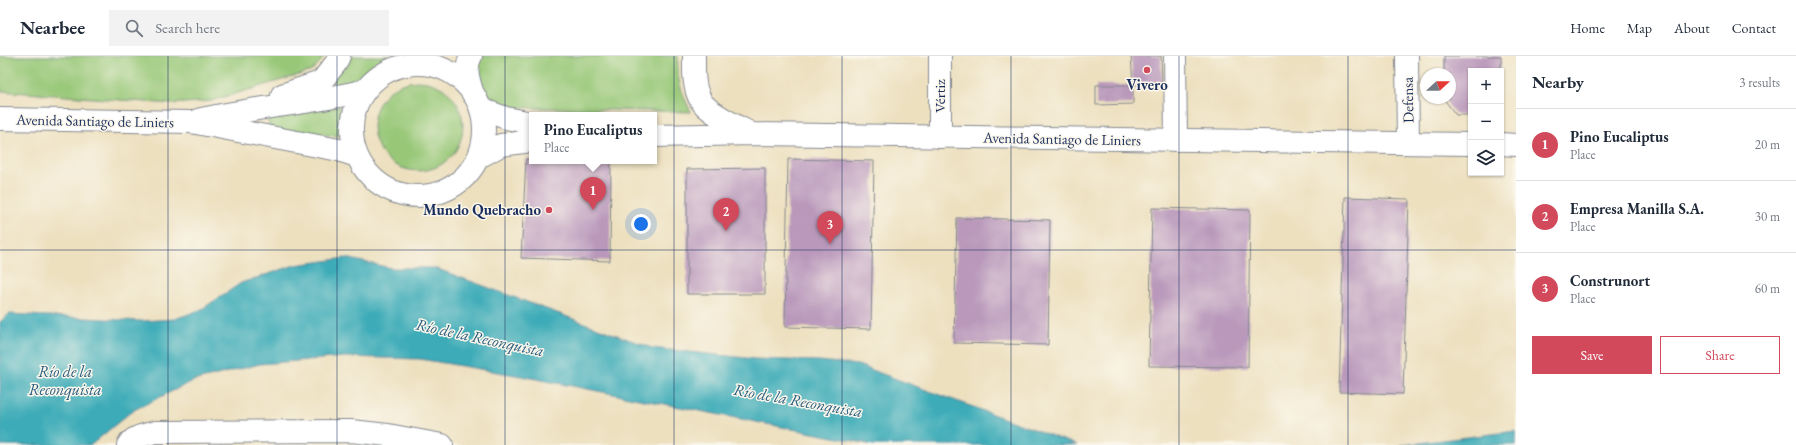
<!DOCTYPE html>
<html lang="en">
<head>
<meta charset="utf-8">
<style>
  body { margin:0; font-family:"EB Garamond",serif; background:#f2f2f3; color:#1f2937 }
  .controls { position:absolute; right:12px; top:12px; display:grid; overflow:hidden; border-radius:0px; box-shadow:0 1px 3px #0004 }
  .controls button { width:36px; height:36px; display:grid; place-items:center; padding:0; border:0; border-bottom:1px solid #e0e1e3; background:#fff; color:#1f2937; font:20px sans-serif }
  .compass { position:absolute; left:1420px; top:12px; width:36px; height:36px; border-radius:50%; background:#fff; box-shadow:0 1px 3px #0004; rotate:69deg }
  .you { position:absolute; left:641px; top:168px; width:14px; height:14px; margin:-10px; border:3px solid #fff; border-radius:50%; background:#1a73e8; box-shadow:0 0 0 6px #1a73e833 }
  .badge { display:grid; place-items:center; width:26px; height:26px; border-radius:50%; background:#d1495b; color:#fff; font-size:13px; font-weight:700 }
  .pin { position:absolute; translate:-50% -33px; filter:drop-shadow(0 1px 2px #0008) }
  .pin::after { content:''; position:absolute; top:21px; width:14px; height:12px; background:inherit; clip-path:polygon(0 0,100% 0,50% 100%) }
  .popup { position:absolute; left:529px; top:56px; width:128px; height:52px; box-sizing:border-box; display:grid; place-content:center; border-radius:0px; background:#fff; filter:drop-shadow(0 1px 3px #0005); font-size:13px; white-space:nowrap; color:#747a83 }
  .popup b { font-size:15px; color:#1f2937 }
  .popup::after { content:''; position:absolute; left:50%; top:100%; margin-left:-8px; border:8px solid transparent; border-top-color:#fff }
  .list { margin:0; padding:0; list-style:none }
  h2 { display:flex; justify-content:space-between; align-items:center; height:52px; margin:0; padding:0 16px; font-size:17px }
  h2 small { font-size:13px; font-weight:400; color:#747a83 }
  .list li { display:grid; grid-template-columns:26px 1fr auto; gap:12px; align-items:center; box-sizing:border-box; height:72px; padding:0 16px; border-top:1px solid #e0e1e3 }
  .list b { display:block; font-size:15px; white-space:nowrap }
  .list p { margin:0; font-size:13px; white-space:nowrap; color:#747a83 }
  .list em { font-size:13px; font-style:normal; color:#747a83 }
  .actions { display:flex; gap:8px; padding:12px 16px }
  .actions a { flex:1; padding:9px 0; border:1px solid #d1495b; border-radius:0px; text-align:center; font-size:14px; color:#d1495b }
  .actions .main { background:#d1495b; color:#fff }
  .icon { flex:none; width:22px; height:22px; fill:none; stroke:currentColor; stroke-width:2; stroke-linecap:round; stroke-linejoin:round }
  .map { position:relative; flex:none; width:1516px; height:389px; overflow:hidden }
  header { display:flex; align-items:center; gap:24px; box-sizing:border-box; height:56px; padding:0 20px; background:#fff; border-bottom:1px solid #e0e1e3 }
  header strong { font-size:19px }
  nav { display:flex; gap:22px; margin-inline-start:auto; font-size:14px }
  .search { width:280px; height:36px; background:#f2f2f3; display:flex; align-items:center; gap:10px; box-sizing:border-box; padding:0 14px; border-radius:0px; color:#747a83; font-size:15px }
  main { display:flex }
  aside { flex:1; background:#fff }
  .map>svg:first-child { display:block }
  .green { fill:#97c777; stroke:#597b6a }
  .water { fill:#3cacb8; stroke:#2c6e8b }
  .building { fill:#b998bb }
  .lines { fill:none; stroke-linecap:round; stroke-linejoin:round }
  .minor-casing { stroke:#84888e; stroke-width:24 }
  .major-casing { stroke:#84888e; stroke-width:24 }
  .minor { stroke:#fff; stroke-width:22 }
  .major { stroke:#fff; stroke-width:22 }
  .grid { fill:none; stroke:#1b2f5e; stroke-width:1; stroke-opacity:0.55 }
  .poi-dot { fill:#d1495b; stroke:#fbf7ec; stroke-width:1.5 }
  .labels { text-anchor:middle; stroke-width:3; stroke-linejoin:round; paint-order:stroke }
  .poi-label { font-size:15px; font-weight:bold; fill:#1b2f5e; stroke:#fbf7ec }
  .street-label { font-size:15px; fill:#1b2f5e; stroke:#fbf7ec }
  .water-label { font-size:16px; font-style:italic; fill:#275b7e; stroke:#fbf7ec }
</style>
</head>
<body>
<header>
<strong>Nearbee</strong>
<div class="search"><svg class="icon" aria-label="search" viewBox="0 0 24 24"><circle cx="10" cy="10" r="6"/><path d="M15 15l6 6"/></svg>Search here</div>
<nav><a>Home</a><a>Map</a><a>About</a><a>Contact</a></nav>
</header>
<main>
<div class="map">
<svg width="1516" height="389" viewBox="0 0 1516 389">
  <rect width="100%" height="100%" fill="#fbf7ec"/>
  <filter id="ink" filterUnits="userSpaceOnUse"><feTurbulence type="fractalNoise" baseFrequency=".025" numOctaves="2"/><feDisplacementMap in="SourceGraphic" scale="8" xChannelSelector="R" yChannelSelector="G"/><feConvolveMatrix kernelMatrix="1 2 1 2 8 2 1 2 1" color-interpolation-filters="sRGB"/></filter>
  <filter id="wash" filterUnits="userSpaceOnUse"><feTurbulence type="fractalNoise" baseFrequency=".012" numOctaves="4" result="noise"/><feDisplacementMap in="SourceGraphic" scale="16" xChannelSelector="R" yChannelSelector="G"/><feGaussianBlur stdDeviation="0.9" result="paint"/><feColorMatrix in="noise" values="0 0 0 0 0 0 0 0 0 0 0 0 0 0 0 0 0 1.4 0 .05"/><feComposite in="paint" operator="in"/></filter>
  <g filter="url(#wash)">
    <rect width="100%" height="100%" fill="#ede0bf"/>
    <!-- green -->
    <path class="green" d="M 0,0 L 325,0 L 312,15 L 211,45 L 172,48 L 0,35 Z
      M 348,0 L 388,0 L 358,25 L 332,33 L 331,23 Z
      M 481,0 L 678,0 C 677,25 680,33 691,56 L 501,51 C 485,42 481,38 478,19 C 477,11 477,7 481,0 Z
      M373 70a45 45 0 1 1 90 0a45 45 0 1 1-90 0Z
      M 340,50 L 340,80 L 276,75 L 269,70 L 268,65 L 270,60 Z"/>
    <!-- water -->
    <path class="water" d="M 346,202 L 391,212 L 435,212 L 652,292 L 755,303 L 820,305 L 858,309 L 1077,389 L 874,389 L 521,320 L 420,303 L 345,301 L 260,308 L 193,325 L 132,355 L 91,389 L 0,389 L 0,266 L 9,258 L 142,265 L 175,263 L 202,253 L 241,227 L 295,209 Z
      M 1516,375 L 1516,389 L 1401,389 L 1402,389 Z"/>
    <g id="blocks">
      <!-- building -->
      <path class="building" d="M 1131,0 L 1161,0 L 1162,27 L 1133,29 Z
        M 1444,0 L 1501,0 L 1501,15 L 1471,15 L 1471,59 L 1456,59 L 1443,42 L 1450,42 L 1450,18 L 1444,18 Z
        M 1096,29 L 1133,29 L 1133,48 L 1096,49 Z
        M 526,103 L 532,103 L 532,105 L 611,105 L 610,205 L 521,202 Z
        M 788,103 L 874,105 L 871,273 L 785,271 Z
        M 765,112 L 765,238 L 687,238 L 687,113 Z
        M 1345,141 L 1409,143 L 1403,338 L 1339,336 Z
        M 1152,152 L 1250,154 L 1248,311 L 1149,310 Z
        M 957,162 L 1050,164 L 1048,289 L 954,287 Z"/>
    </g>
  </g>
  <g filter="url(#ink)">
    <use href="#blocks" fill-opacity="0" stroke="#84888e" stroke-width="1"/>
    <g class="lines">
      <!-- minor casing -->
      <g class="minor-casing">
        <path id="minor" d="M 940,0 L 940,81
          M 1175,0 L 1176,84
          M 1407,0 L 1408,87
          M 128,389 C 134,380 145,379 155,376 L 351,375 L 388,379 L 442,389"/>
      </g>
      <!-- major casing -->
      <g class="major-casing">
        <path id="major" d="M 471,0 C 464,13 469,25 473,38
          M 694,0 C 694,14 693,30 700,43 C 706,56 739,71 752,78
          M352 74a66 66 0 1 1 132 0a66 66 0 1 1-132 0Z
          M 282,39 L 321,26 L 336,7 L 339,0
          M 481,53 L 506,62 L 532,67
          M 0,63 L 191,66 L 339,94 L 357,100
          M 198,64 C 253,51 311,48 366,34
          M 654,80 L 753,78 L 1471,88
          M 1501,88 L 1516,89
          M 479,101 L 501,89 L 532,85"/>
      </g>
      <!-- minor -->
      <use href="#minor" class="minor"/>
      <!-- major -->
      <use href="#major" class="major"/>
    </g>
  </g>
  <!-- grid -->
  <path class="grid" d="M 168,0 L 168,389M 337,0 L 337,389M 505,0 L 505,389M 674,0 L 674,389M 842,0 L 842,389M 1011,0 L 1011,389M 1179,0 L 1179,389M 1348,0 L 1348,389M 0,194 L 1516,194"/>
  <!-- markers -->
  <g class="poi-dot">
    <circle cx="1147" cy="14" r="4"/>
    <circle cx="549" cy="154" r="4"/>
  </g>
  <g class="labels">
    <!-- poi labels -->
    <g class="poi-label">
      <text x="1147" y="34">Vivero</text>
      <text x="541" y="159" text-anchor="end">Mundo Quebracho</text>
    </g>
    <!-- street labels -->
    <g class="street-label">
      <text transform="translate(940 40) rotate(-90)" y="5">Vértiz</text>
      <text transform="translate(1408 44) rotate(-91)" y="5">Defensa</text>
      <text transform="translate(95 65) rotate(1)" y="5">Avenida Santiago de Liniers</text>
      <text transform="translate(1062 83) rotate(1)" y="5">Avenida Santiago de Liniers</text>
    </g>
    <!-- water labels -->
    <g class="water-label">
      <text transform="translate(480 281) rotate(12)" y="6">Río de la Reconquista</text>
      <text x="65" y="321">Río de la<tspan x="65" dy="18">Reconquista</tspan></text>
      <text transform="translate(798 344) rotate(10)" y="6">Río de la Reconquista</text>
    </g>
  </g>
</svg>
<div class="controls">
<button>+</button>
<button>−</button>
<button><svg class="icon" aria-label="layers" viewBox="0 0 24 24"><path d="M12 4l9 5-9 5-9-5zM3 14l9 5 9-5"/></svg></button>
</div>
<svg class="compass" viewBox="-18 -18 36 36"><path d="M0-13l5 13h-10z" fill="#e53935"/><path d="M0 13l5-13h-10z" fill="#747a83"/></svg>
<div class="you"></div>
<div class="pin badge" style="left:593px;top:154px">1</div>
<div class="popup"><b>Pino Eucaliptus</b>Place</div>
<div class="pin badge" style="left:726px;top:175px">2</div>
<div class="pin badge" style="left:830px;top:188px">3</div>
</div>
<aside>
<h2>Nearby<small>3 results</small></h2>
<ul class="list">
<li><span class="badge">1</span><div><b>Pino Eucaliptus</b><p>Place</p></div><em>20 m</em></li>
<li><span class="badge">2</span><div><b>Empresa Manilla S.A.</b><p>Place</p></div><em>30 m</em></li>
<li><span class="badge">3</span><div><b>Construnort</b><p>Place</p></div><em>60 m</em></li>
</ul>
<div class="actions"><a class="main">Save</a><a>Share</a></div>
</aside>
</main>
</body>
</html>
